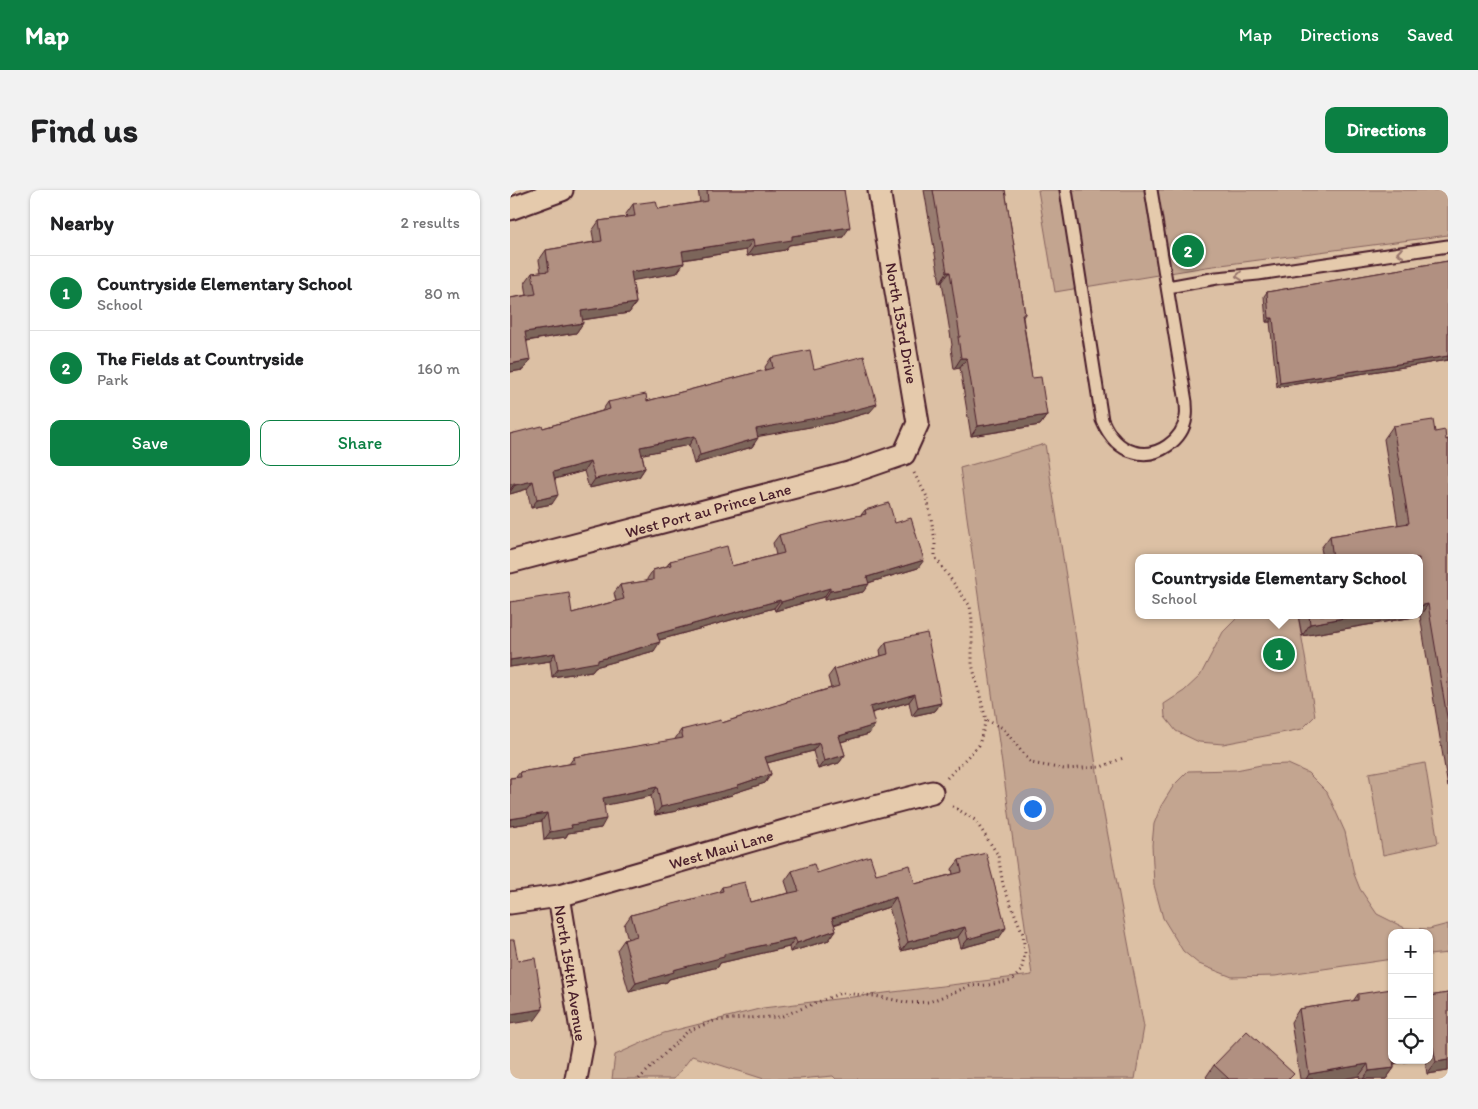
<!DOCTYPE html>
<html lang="en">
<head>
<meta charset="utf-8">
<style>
  body { margin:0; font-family:Itim,sans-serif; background:#f2f2f2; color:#202124 }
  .controls { position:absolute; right:15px; bottom:15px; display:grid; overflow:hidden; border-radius:10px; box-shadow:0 1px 4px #0004 }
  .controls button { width:45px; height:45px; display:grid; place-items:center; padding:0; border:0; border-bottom:1px solid #e0e0e0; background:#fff; color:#202124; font:25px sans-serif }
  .you { position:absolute; left:522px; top:618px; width:18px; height:18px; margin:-12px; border:4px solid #fff; border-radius:50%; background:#1a73e8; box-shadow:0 0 0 8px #1a73e833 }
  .badge { display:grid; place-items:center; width:32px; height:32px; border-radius:50%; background:#0b8043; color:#fff; font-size:16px; font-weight:700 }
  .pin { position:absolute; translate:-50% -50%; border:2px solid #fff; box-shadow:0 1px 5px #0006 }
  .popup { position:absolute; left:625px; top:364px; width:288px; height:65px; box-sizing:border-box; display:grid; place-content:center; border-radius:10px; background:#fff; filter:drop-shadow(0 1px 4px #0005); font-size:16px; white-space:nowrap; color:#757577 }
  .popup b { font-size:19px; color:#202124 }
  .popup::after { content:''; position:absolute; left:50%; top:100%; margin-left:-10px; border:10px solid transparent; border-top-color:#fff }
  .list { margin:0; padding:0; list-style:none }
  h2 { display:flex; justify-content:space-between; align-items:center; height:65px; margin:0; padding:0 20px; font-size:21px }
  h2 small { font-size:16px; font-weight:400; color:#757577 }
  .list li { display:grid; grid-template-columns:32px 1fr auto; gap:15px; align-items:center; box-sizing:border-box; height:75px; padding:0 20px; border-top:1px solid #e0e0e0 }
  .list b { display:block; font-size:19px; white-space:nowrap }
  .list p { margin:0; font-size:16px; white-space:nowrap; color:#757577 }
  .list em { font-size:16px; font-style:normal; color:#757577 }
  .actions { display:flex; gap:10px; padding:15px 20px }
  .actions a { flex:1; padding:11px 0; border:1px solid #0b8043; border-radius:10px; text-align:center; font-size:18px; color:#0b8043 }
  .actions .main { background:#0b8043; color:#fff }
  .icon { flex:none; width:28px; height:28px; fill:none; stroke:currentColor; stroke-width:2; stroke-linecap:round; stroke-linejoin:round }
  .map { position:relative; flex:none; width:938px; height:889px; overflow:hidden; border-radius:10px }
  header { display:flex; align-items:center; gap:30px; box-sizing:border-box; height:70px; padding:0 25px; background:#0b8043; color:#fff }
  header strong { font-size:24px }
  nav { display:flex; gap:28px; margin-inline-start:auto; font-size:18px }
  .intro { display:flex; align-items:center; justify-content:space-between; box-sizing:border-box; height:120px; padding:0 30px }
  h1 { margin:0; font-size:35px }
  .button { padding:12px 22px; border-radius:10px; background:#0b8043; color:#fff; font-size:18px; font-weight:700 }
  main { display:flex; gap:30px; padding:0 30px }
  aside { flex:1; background:#fff; border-radius:10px; box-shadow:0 1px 4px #0004 }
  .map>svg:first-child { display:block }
  .green { fill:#c3a590; stroke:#86625e }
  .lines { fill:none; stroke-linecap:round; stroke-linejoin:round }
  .lane-casing { stroke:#4a1f2b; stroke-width:15 }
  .street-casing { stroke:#4a1f2b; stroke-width:25 }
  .path { stroke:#4a1f2b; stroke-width:3; stroke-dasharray:1 4; stroke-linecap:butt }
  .lane { stroke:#e5caac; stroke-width:11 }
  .street { stroke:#e5caac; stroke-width:21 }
  .wall { fill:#987c6f; stroke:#4a1f2b }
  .shaded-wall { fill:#7c655a; stroke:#4a1f2b }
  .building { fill:#b19081; stroke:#4a1f2b }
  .oneway { stroke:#98746c }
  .labels { text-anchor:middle; stroke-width:4; stroke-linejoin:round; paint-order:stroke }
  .street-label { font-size:16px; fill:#4a1f2b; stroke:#e5caac }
</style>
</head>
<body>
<header>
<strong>Map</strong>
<nav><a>Map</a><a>Directions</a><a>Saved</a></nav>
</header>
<div class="intro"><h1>Find us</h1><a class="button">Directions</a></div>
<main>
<aside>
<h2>Nearby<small>2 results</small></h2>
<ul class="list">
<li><span class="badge">1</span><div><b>Countryside Elementary School</b><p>School</p></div><em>80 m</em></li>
<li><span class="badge">2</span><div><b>The Fields at Countryside</b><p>Park</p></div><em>160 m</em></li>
</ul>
<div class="actions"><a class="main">Save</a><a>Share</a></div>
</aside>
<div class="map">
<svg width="938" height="889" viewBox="0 0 938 889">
  <rect width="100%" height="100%" fill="#dcc0a4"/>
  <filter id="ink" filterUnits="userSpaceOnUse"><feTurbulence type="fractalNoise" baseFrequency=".02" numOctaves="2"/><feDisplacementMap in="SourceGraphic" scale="10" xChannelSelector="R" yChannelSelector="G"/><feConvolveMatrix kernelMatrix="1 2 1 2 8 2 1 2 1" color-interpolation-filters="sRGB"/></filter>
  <g filter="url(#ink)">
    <!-- green -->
    <path class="green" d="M 528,0 L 938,0 L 938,45 L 696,77 L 545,102 Z
      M 535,254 L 593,619 L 634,837 L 625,889 L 326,889 L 323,886 L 289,889 L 254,889 L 182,866 L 164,889 L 102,889 L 105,865 L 154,843 L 253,818 L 522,785 L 450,278 Z
      M 730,425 L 788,425 L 805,526 L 792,539 L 713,554 L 689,552 L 666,541 L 655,527 L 654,514 L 674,501 L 690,486 L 713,442 Z
      M 915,573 L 928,653 L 873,665 L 859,583 Z
      M 778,574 L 798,583 L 817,602 L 835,642 L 844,684 L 850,699 L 867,724 L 895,738 L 919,739 L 938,734 L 938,763 L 919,765 L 919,743 L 882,743 L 882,769 L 765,786 L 722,787 L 689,774 L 673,761 L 653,728 L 644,695 L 642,655 L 644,634 L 651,616 L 664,595 L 678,581 L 726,580 L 751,575 Z"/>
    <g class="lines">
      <!-- lane casing -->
      <g class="lane-casing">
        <path id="lane" d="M 556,0 L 592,230 C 598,244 608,258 624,262 C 647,269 673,250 676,227 C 677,222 676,217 676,212 L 641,0
          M 658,97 L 707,88 L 748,84 L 938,56"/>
      </g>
      <!-- street casing -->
      <g class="street-casing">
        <path id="street" d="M 0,19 L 52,0
          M 0,372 L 339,283 L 394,264 L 408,233 L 369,0
          M 49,706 L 73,852 L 66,889
          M 0,713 L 49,706 L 281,639 L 422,602"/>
      </g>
      <!-- path -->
      <path class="path" d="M 404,283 L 417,307 L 425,350 L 425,367 L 460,416 L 462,430 L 462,474 L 476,530 L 493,538 L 521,573 L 554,579 L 591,577 L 613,568
        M 437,588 L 469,555 L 476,530
        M 129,889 L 178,841 L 204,831 L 232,828 L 270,827 L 331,803 L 365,806 L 399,813 L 419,812 L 460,796 L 478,795 L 501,791 L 511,781 L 515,764 L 513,744 L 493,695 L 488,665 L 465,630 L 439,614"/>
      <!-- lane -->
      <use href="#lane" class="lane"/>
      <!-- street -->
      <use href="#street" class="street"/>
    </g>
    <!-- wall -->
    <path class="wall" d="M 188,0 L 334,0 L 333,47 L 279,55 L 275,60 L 237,66 L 236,60 L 173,70 L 174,73 L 167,83 L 122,90 L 126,113 L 119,123 L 72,130 L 73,133 L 66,143 L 17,151 L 13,180 L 0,182 L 0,108 L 17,105 L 15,93 L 22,83 L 31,82 L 29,70 L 36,60 L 84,52 L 82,41 L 89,31 L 117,27 L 116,24 L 123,14 L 148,19 L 190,12 Z
      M 414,0 L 495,0 L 515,124 L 513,127 L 522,188 L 537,225 L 530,235 L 461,246 L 450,178 L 444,179 L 441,158 L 442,155 L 432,92 L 430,93 Z
      M 938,71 L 938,170 L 767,197 L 760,132 L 756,132 L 754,106 L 757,102 Z
      M 261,168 L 304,179 L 360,222 L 322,233 L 248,246 L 242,257 L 184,274 L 179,255 L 132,264 L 135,278 L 129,287 L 79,298 L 74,281 L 45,289 L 42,314 L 21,318 L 17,299 L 0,304 L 0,244 L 33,238 L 92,221 L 98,212 L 137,211 L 256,180 L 255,177 Z
      M 883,236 L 925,242 L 936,250 L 938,249 L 938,597 L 910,426 L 792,446 L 788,425 L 909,425 L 909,368 L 813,368 L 811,358 L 820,346 L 888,335 L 874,249 Z
      M 355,320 L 385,333 L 408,378 L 358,393 L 353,402 L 314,410 L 314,407 L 265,421 L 264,418 L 149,450 L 144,461 L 85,477 L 82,481 L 42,487 L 40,471 L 0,477 L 0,412 L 62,423 L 106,411 L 104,403 L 110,395 L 137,391 L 137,389 L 143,380 L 157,376 L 160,371 L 222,376 L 266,365 L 263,353 L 269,345 L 351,325 Z
      M 376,452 L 431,513 L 425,521 L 402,526 L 399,512 L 362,523 L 359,544 L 331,552 L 335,565 L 329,573 L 308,579 L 303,561 L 257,573 L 261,584 L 255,593 L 224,603 L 222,605 L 169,619 L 167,621 L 145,625 L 141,606 L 94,615 L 91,638 L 58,643 L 56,647 L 34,650 L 32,631 L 0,636 L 0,588 L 6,587 L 10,582 L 59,574 L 64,567 L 165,550 L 165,549 L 171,540 L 212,533 L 275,513 L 277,511 L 321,498 L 318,487 L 324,479 L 371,466 L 370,460 Z
      M 449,670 L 489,748 L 451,758 L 448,747 L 391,761 L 379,717 L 324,735 L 326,740 L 319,750 L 280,762 L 279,757 L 210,773 L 208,777 L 159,789 L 157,792 L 119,802 L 107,760 L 114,750 L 118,749 L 114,735 L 121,725 L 208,703 L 212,697 L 240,712 L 279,703 L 275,691 L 282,681 L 307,683 L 366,684 L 405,694 L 443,684 L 442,679 Z
      M 938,803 L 938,881 L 917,884 L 915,870 L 919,870 L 919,806 Z
      M 848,804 L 882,870 L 906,870 L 884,874 L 884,878 L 876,889 L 850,889 L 849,886 L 834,889 L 790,889 L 781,832 L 789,819 L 843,811 Z
      M 704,875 L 780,889 L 698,889 L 696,887 Z"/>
    <!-- shaded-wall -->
    <path class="shaded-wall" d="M 340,37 L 333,47 L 279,55 L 275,60 L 237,66 L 244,56 L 282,46 Z
      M 243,50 L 236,60 L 165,71 L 172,61 Z
      M 174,73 L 167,83 L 114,92 L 121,82 Z
      M 437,82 L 440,82 L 432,92 L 430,93 Z
      M 126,113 L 119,123 L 64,131 L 71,121 Z
      M 759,128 L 763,128 L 760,132 L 756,132 Z
      M 73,133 L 66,143 L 8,152 L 15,142 Z
      M 938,166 L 938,170 L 767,197 L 770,193 Z
      M 451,168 L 457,168 L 450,178 L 444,179 Z
      M 20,170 L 13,180 L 0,182 L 0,174 Z
      M 367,214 L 360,222 L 322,233 L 240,248 L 246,239 Z
      M 537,225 L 530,235 L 461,246 L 468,236 Z
      M 185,246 L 179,255 L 124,266 L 130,257 Z
      M 248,248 L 242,257 L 184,274 L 190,265 Z
      M 80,272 L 74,281 L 37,291 L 43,282 Z
      M 135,278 L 129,287 L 79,298 L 85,289 Z
      M 23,291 L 17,299 L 0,304 L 0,302 L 5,295 Z
      M 5,293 L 0,300 L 0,294 Z
      M 48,305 L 42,314 L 21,318 L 27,310 Z
      M 414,370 L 408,378 L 351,395 L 357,387 Z
      M 359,394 L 353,402 L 314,410 L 320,401 Z
      M 320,398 L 314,407 L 265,421 L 271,412 Z
      M 270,410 L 264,418 L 142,452 L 147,444 Z
      M 918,414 L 910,426 L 792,446 L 800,434 L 851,425 L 909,425 L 909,416 Z
      M 150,452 L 144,461 L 85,477 L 82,481 L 42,487 L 48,479 L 88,470 Z
      M 45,463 L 40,471 L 0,477 L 0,470 Z
      M 405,504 L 399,512 L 354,525 L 360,517 Z
      M 431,513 L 425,521 L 402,526 L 408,518 Z
      M 365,535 L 359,544 L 323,554 L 329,546 Z
      M 309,553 L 303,561 L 249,575 L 255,567 Z
      M 335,565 L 329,573 L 308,579 L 314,571 Z
      M 261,584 L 255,593 L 224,603 L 222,605 L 169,619 L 167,621 L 145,625 L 151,617 L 228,595 Z
      M 147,597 L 141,606 L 87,617 L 93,608 Z
      M 37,623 L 32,631 L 0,636 L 0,629 Z
      M 96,629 L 91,638 L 58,643 L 56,647 L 34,650 L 40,642 L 61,635 Z
      M 386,707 L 379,717 L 315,737 L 322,728 Z
      M 455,737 L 448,747 L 391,761 L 398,752 Z
      M 496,738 L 489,748 L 451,758 L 458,749 Z
      M 326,740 L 319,750 L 280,762 L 287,753 Z
      M 285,748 L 279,757 L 210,773 L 208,777 L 159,789 L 157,792 L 119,802 L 126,793 L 163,780 L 214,764 Z
      M 33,819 L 25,830 L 0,834 L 0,824 Z
      M 919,857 L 923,857 L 919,862 Z
      M 882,870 L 906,870 L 873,875 Z
      M 938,870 L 938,881 L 917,884 L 926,872 Z
      M 858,874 L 849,886 L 834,889 L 796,889 L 799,884 Z
      M 884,878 L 876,889 L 853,889 L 859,881 Z"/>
    <!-- building -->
    <path class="building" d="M 197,0 L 334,0 L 340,37 L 282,46 L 282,50 L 244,56 L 243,50 L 172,61 L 174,73 L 121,82 L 126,113 L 71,121 L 73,133 L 15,142 L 20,170 L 0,174 L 0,108 L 26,104 L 22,83 L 39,81 L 36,60 L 92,51 L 89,31 L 125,26 L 123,14 L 146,11 L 148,19 L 198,11 Z
      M 423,0 L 495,0 L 515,124 L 512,124 L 522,188 L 531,187 L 537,225 L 468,236 L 457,168 L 451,168 L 448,147 L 450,147 L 440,82 L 437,82 Z
      M 938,71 L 938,166 L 770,193 L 763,128 L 759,128 L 757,102 Z
      M 300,160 L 304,179 L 354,166 L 367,214 L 328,224 L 246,239 L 248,248 L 190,265 L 185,246 L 130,257 L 135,278 L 85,289 L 80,272 L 43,282 L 48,305 L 27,310 L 23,291 L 5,295 L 5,293 L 0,294 L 0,244 L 32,236 L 33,238 L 100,219 L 98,212 L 136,204 L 137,211 L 263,178 L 261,168 Z
      M 923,230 L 925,242 L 935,240 L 936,250 L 938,249 L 938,533 L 918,414 L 909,416 L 909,368 L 823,368 L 820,346 L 899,333 L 883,236 Z
      M 379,313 L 385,333 L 401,328 L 414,370 L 357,387 L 359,394 L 320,401 L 320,398 L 271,412 L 270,410 L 147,444 L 150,452 L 88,470 L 88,472 L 48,479 L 45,463 L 0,470 L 0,412 L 59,403 L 62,423 L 114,409 L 110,395 L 143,390 L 143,380 L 161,375 L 160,371 L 217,356 L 222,376 L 274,363 L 269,345 L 310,334 L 356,324 L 355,320 Z
      M 799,425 L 851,425 L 800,434 Z
      M 417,443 L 431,513 L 408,518 L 405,504 L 360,517 L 365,535 L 329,546 L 335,565 L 314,571 L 309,553 L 255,567 L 261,584 L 228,595 L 228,597 L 173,611 L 173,612 L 151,617 L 147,597 L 93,608 L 96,629 L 61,635 L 62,638 L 40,642 L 37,623 L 0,629 L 0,588 L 11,587 L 10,582 L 65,573 L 64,567 L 173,548 L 171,540 L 211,530 L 212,533 L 277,512 L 277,511 L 329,496 L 324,479 L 378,464 L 376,452 Z
      M 476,663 L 496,738 L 458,749 L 455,737 L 398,752 L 386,707 L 322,728 L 326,740 L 287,753 L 285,748 L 214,764 L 214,767 L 163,780 L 164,782 L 126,793 L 114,750 L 127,746 L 121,725 L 213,701 L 212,697 L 235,692 L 240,712 L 289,701 L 282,681 L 304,674 L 307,683 L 360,666 L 366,684 L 400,675 L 405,694 L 452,682 L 449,670 Z
      M 0,750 L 4,750 L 8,771 L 25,768 L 33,819 L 0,824 Z
      M 882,799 L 882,870 L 883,870 L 884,878 L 859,881 L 858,874 L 799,884 L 789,819 L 848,810 L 848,804 Z
      M 938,803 L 938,870 L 926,872 L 923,857 L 919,857 L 919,806 Z
      M 737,841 L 784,884 L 779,889 L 719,889 L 704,875 Z"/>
    <!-- one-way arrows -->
    <defs><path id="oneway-chevron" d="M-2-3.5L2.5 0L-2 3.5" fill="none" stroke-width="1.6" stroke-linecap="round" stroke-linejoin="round" transform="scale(1.25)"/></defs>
    <g class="oneway">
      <use href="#oneway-chevron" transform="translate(890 63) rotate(172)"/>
      <use href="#oneway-chevron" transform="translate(729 86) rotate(174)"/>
    </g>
  </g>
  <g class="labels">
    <!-- street labels -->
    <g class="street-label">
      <text transform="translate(392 133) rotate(80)" y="6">North 153rd Drive</text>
      <text transform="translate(198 320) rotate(-15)" y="6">West Port au Prince Lane</text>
      <text transform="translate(211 659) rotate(-16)" y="6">West Maui Lane</text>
      <text transform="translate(61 783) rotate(81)" y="6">North 154th Avenue</text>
    </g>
  </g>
</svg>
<div class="controls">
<button>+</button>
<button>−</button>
<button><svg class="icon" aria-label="locate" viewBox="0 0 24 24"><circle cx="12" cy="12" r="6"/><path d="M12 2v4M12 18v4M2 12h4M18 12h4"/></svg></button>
</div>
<div class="you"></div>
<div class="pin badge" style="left:769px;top:464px">1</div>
<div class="popup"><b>Countryside Elementary School</b>School</div>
<div class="pin badge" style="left:678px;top:61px">2</div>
</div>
</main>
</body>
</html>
